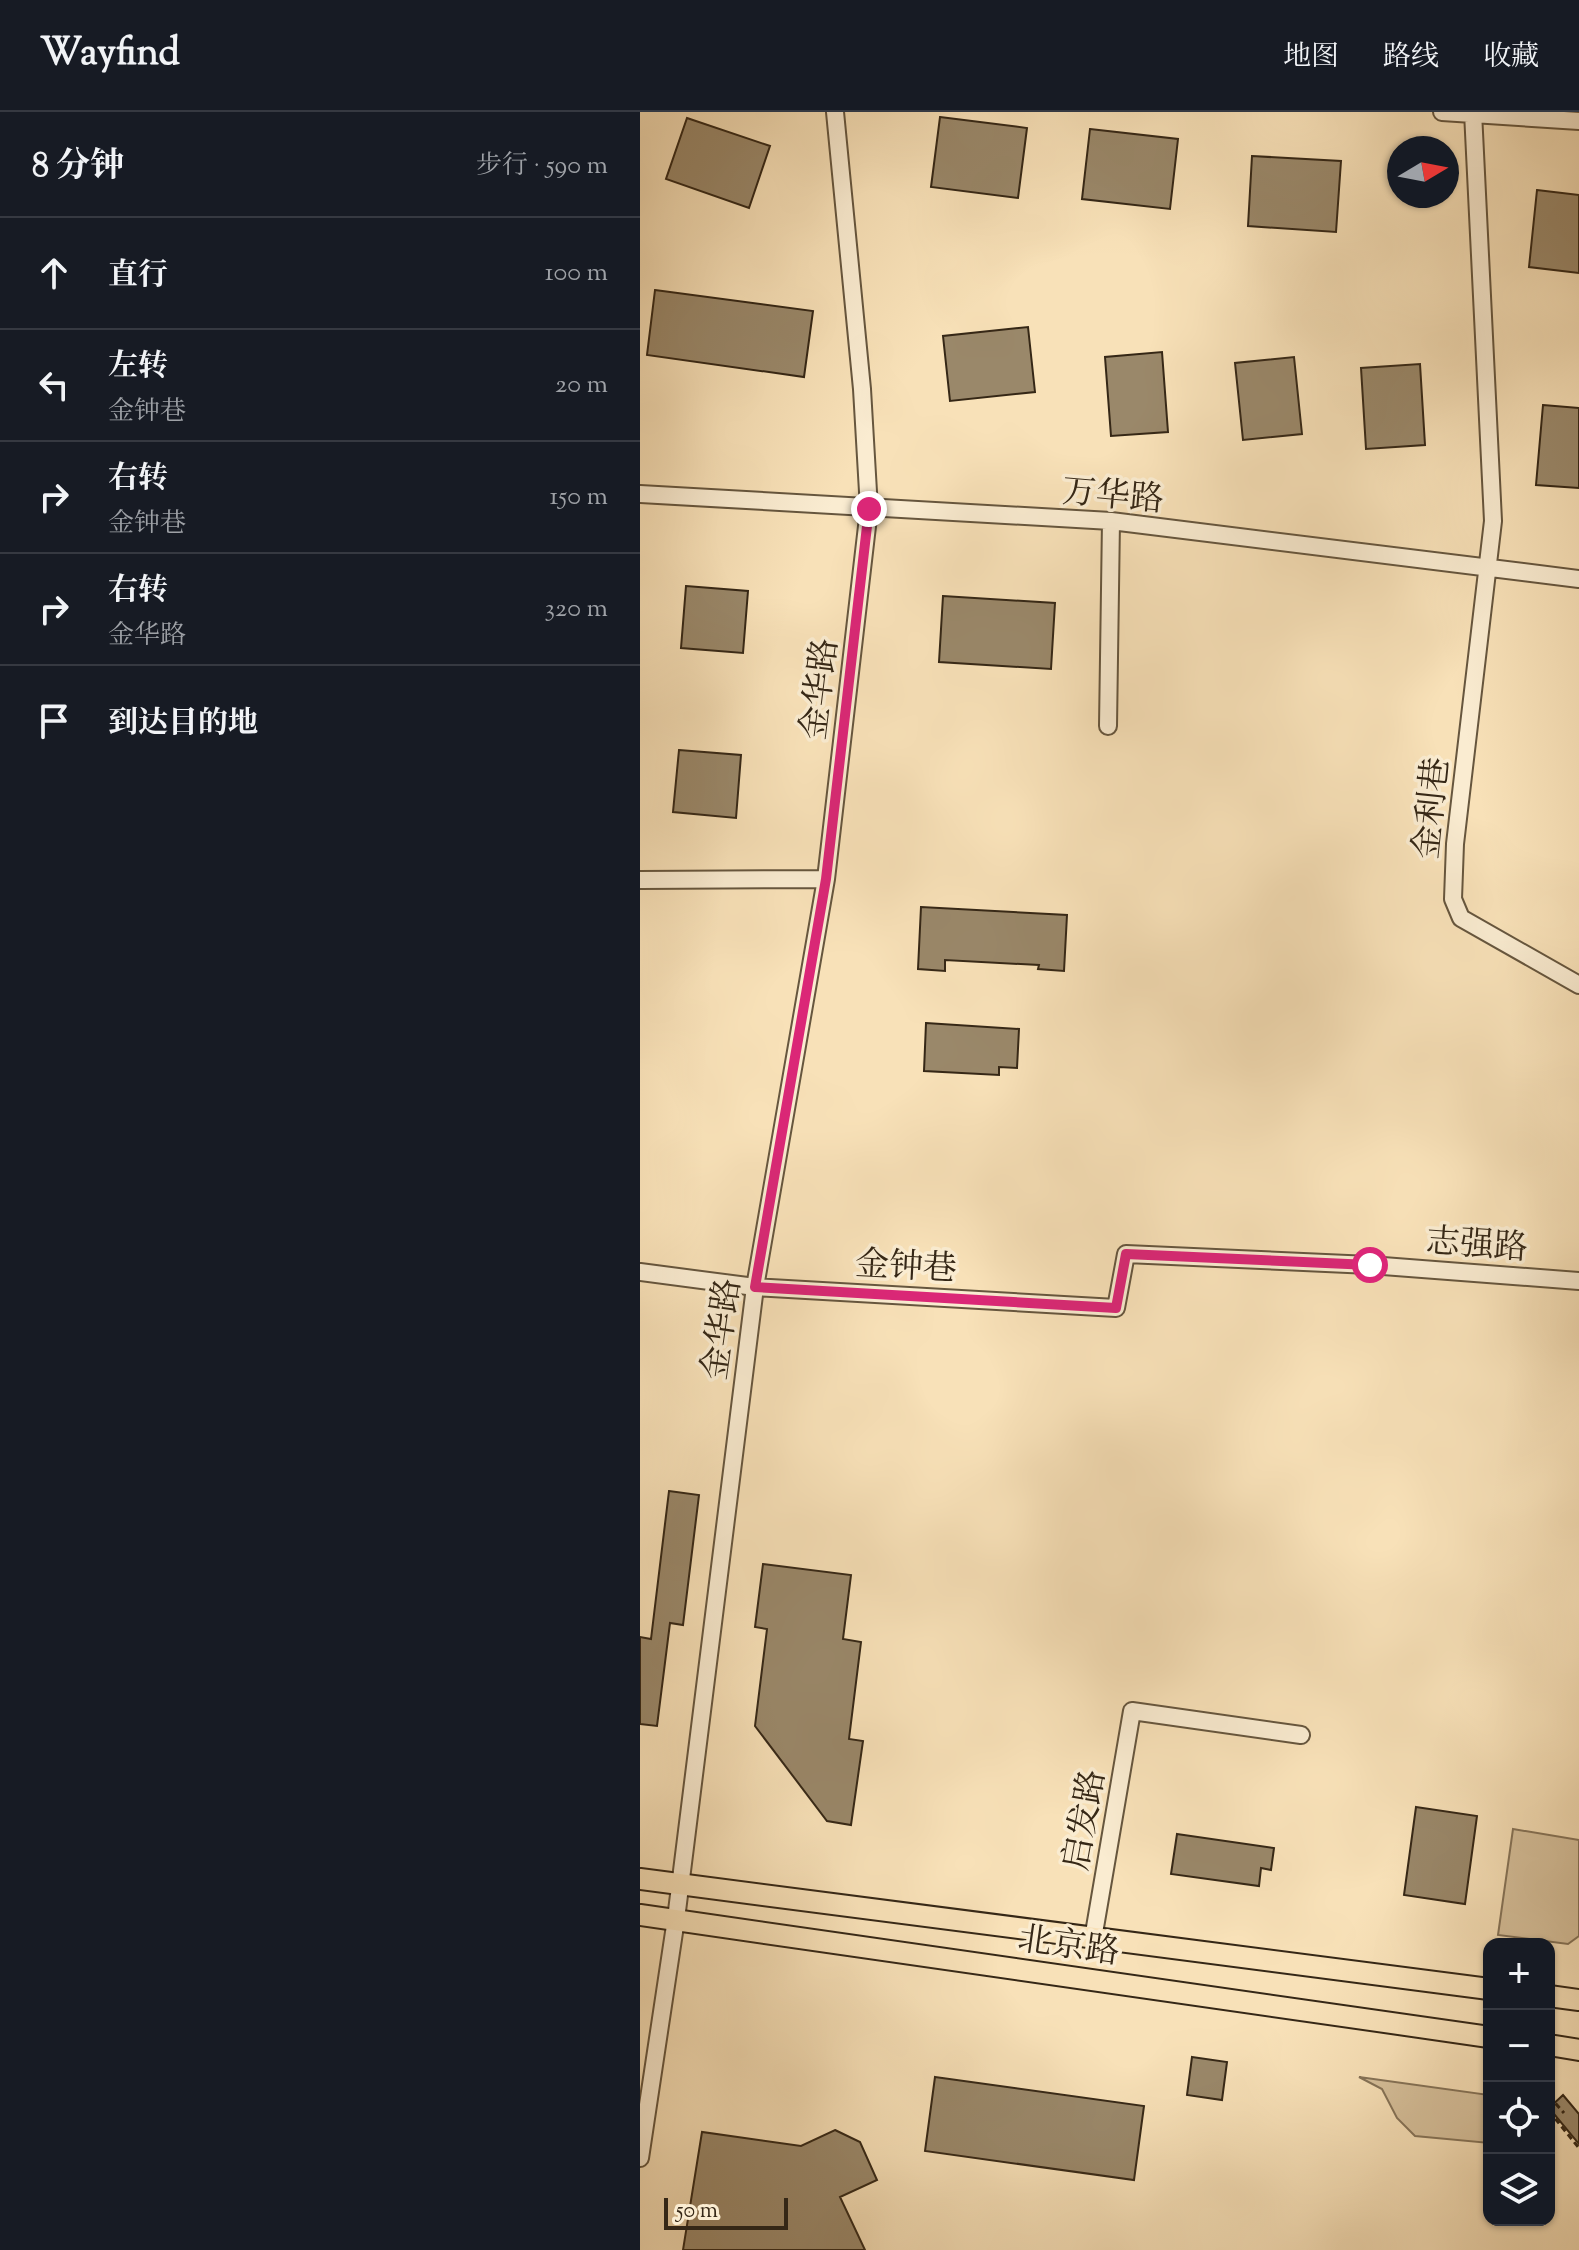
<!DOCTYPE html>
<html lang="zh">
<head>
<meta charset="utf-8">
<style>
  body { margin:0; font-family:"Sorts Mill Goudy","Noto Serif SC",serif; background:#20242c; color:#f1f3f6 }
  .controls { position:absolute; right:24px; bottom:24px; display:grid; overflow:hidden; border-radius:16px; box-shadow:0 2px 6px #0004 }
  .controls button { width:72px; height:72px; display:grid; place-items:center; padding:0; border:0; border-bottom:2px solid #363941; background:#171b24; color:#f1f3f6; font:40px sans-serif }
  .compass { position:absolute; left:747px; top:24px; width:72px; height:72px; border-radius:50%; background:#171b24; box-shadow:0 2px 6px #0004; rotate:80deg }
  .scale { position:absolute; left:24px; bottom:20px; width:124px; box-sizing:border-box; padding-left:8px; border:4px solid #352716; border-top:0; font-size:22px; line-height:28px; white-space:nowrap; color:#352716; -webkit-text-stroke:6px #faecd1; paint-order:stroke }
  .stop { position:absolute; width:24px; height:24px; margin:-18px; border:6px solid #db2777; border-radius:50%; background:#fff }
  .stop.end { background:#db2777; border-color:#fff; box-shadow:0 2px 8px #0008 }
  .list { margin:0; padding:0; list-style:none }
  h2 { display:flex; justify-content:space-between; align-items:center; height:104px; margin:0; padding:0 32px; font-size:34px }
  h2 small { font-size:26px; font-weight:400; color:#9ea1a6 }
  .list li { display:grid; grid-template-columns:52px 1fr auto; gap:24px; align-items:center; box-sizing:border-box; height:112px; padding:0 32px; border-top:2px solid #363941 }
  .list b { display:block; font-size:30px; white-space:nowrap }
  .list p { margin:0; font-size:26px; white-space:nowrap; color:#9ea1a6 }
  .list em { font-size:26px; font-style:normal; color:#9ea1a6 }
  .icon { flex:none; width:44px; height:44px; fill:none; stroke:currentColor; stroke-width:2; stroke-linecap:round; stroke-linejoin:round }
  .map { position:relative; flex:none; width:939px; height:2138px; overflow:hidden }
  header { display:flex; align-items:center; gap:48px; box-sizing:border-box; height:112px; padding:0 40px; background:#171b24; border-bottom:2px solid #363941 }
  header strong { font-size:38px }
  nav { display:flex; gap:44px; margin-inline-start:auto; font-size:28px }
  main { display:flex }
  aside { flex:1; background:#171b24 }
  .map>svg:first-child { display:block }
  .green { fill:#d7c19c; stroke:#867459; stroke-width:2 }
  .building { fill:#9a886a; stroke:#352716; stroke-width:2 }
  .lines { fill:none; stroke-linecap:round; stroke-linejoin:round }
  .minor-casing { stroke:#66563e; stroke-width:20 }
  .major-casing { stroke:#352716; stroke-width:24 }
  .path { stroke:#352716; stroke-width:3; stroke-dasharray:6 4; stroke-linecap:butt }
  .minor { stroke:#faecd1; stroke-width:16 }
  .major { stroke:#f8e1b8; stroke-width:20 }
  .route { stroke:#db2777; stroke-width:10 }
  .labels { text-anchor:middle; stroke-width:7; stroke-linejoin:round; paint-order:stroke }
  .street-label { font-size:34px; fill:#352716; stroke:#faecd1 }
</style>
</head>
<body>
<header>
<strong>Wayfind</strong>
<nav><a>地图</a><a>路线</a><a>收藏</a></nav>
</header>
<main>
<aside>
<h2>8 分钟<small>步行 · 590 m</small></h2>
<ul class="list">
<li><svg class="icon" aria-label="ahead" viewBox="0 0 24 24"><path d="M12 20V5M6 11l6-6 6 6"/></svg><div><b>直行</b></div><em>100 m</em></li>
<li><svg class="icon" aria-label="left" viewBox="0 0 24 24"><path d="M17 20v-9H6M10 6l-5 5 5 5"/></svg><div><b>左转</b><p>金钟巷</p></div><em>20 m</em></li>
<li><svg class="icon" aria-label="right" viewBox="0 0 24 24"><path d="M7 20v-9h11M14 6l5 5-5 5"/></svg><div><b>右转</b><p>金钟巷</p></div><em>150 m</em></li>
<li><svg class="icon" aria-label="right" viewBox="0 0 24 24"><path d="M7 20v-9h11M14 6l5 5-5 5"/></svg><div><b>右转</b><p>金华路</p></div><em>320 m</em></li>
<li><svg class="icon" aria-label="arrive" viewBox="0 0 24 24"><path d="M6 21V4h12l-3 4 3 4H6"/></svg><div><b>到达目的地</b></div></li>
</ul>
</aside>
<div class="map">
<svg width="939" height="2138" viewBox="0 0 939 2138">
  <rect width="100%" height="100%" fill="#f8e1b8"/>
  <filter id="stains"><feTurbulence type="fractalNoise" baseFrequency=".0025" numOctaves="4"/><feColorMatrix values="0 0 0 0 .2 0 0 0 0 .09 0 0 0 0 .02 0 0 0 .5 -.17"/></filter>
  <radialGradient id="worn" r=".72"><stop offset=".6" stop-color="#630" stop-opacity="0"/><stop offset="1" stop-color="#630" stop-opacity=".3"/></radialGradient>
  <!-- green -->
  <path class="green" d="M 873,1717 L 939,1728 L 939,1824 L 928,1832 L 858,1823 Z
    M 719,1965 L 849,1983 L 849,2031 L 775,2024 L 757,2006 L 742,1977 Z"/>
  <!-- building -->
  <path class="building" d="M 300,5 L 387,16 L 378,86 L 291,75 Z
    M 47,6 L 130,34 L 109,96 L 26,67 Z
    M 450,17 L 538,27 L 530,97 L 442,87 Z
    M 612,44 L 701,49 L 696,120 L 608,114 Z
    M 897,78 L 939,83 L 939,161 L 889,155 Z
    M 15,178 L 173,199 L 164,265 L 7,243 Z
    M 388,215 L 395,280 L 310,289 L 303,224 Z
    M 522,240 L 528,320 L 471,324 L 465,245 Z
    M 654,245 L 662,322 L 603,328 L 595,251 Z
    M 780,252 L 785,333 L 726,337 L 721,256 Z
    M 903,293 L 939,296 L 939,376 L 896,373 Z
    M 46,474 L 108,479 L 103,541 L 41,536 Z
    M 303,484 L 415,491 L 411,557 L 299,550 Z
    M 39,638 L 101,643 L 96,706 L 33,700 Z
    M 281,795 L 427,803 L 424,859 L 398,857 L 399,853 L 305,848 L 305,859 L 278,857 Z
    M 286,911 L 379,917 L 377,956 L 359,955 L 359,963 L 284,959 Z
    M 29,1379 L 59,1383 L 43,1513 L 30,1511 L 17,1614 L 0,1612 L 0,1525 L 11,1527 Z
    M 123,1452 L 211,1463 L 203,1527 L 221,1530 L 209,1627 L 223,1629 L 211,1713 L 187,1709 L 115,1614 L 127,1517 L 115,1515 Z
    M 776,1695 L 837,1704 L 825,1792 L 764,1783 Z
    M 537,1722 L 634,1736 L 631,1758 L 621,1756 L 619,1774 L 531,1762 Z
    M 552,1945 L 587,1950 L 582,1988 L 547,1983 Z
    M 295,1965 L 504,1994 L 494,2068 L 285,2039 Z
    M 923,1983 L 939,2002 L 939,2032 L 909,1996 Z
    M 195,2018 L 220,2030 L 237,2068 L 200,2085 L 225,2138 L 43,2138 L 62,2020 L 161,2034 Z"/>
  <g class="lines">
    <!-- minor casing -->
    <g class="minor-casing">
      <path id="minor" d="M 802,0 L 939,9
        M 833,0 L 853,409 L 815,732 L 813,787 L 821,806 L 939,873
        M 0,382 L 471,409 L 939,467
        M 468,614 L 471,409
        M 0,768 L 186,767
        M 0,1160 L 115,1175 L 476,1196 L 486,1142 L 730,1153 L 939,1169
        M 453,1827 L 492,1599 L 661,1623
        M 0,2046 L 36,1807 L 115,1175 L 186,767 L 229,397 L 222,277 L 195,0"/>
    </g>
    <!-- major casing -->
    <g class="major-casing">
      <path id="major" d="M 0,1767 L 849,1877
        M 0,1803 L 849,1925
        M 909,1884 L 939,1888
        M 909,1933 L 939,1938"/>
    </g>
    <!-- path -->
    <path class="path" d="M 909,1984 L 924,2001
      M 909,1999 L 939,2036"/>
    <!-- minor -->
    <use href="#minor" class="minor"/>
    <!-- major -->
    <use href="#major" class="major"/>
  </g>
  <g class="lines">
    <!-- route -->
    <path class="route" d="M 229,397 L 186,767 L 115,1175 L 476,1196 L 486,1142 L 730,1153"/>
  </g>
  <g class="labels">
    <!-- street labels -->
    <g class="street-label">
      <text transform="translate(473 382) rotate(5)" y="12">万华路</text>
      <text transform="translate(178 577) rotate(-83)" y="12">金华路</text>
      <text transform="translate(790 696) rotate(-84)" y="12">金利巷</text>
      <text transform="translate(837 1131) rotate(4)" y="12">志强路</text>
      <text transform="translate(266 1153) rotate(3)" y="12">金钟巷</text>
      <text transform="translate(80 1217) rotate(-82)" y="12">金华路</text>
      <text transform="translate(443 1708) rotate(-80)" y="12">启发路</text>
      <text transform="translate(429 1832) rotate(8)" y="12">北京路</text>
    </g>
  </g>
  <rect width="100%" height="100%" filter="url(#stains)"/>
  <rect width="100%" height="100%" fill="url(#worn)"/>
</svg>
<div class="controls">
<button>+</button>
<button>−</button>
<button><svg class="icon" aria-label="locate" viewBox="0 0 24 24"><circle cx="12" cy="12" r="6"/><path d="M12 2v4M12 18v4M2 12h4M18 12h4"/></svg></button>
<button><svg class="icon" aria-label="layers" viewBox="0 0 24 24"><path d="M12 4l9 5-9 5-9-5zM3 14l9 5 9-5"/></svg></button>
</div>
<svg class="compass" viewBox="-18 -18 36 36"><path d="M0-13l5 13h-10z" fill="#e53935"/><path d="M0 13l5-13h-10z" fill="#9ea1a6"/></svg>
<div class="scale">50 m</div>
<div class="stop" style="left:730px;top:1153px"></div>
<div class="stop end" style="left:229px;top:397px"></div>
</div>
</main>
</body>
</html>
